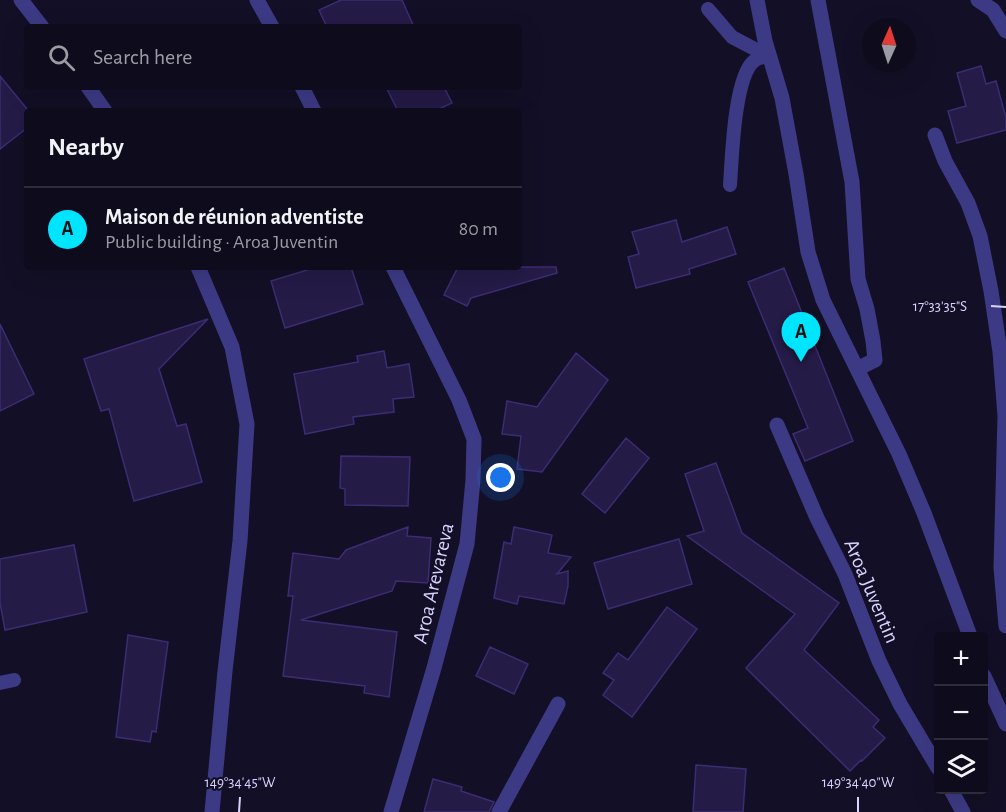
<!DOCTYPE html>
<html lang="en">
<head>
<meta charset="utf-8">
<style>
  body { margin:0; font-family:"Alegreya Sans",sans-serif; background:#171425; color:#f1f3f6 }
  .controls { position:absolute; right:18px; bottom:18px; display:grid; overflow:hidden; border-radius:6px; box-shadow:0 6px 24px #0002 }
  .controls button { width:54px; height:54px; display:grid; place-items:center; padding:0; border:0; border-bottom:2px solid #2e2b3b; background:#0e0b1c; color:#f1f3f6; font:30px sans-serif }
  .compass { position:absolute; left:862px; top:18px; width:54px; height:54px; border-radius:50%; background:#0e0b1c; box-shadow:0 6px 24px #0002; rotate:3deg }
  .you { position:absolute; left:501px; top:478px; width:21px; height:21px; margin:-15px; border:4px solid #fff; border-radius:50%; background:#1a73e8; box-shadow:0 0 0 9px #1a73e833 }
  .badge { display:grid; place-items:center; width:39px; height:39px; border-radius:50%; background:#00e5ff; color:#111; font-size:20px; font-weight:700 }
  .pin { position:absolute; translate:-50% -50px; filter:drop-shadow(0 2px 3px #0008) }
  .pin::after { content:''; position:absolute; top:32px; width:21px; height:18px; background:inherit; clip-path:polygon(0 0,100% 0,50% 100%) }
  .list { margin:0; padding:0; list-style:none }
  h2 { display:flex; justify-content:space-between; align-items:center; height:78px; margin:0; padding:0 24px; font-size:26px }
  h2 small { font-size:20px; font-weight:400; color:#9b9ba3 }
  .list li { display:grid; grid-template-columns:39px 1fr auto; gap:18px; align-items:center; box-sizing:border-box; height:84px; padding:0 24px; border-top:2px solid #2e2b3b }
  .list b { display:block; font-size:22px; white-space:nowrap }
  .list p { margin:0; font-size:20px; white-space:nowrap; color:#9b9ba3 }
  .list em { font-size:20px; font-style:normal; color:#9b9ba3 }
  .icon { flex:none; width:33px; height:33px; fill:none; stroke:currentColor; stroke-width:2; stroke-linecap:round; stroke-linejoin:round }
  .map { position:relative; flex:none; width:1006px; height:812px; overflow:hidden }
  .search { position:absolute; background:#0e0b1c; box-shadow:0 6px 24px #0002; left:24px; top:24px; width:498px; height:66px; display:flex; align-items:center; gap:15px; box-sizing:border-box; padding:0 21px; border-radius:6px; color:#9b9ba3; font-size:22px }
  .panel { position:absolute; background:#0e0b1c; box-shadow:0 6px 24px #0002; left:24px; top:108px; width:498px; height:162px; border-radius:6px }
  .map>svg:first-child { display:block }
  .building { fill:#241b47; stroke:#3b2d73; stroke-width:1.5 }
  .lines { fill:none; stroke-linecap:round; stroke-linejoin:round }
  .lane { stroke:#3d3a85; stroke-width:14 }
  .street { stroke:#3d3a85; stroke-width:15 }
  .ticks { fill:none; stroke:#d9d4ff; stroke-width:2 }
  .labels { text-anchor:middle; stroke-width:4.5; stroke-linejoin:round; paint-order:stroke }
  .street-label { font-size:21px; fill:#d9d4ff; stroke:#130f26 }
  .ticks-label { font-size:15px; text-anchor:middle; fill:#d9d4ff; stroke:#130f26; stroke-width:4.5; stroke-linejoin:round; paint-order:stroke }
</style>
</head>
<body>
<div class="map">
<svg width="1006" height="812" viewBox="0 0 1006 812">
  <rect width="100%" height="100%" fill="#130f26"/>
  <!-- building -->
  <path class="building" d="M 341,0 L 402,0 L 414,27 L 327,27 L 319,10 Z
    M 981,66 L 986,84 L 996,81 L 1006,118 L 1006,130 L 957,143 L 948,111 L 966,106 L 957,73 Z
    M 0,76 L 27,109 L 27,128 L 0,149 Z
    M 386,87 L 444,87 L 452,103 L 435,111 L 398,111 Z
    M 676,220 L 682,242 L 727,227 L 736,254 L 689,269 L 690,274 L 636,288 L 628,257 L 639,254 L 632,232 Z
    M 317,267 L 351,267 L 363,304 L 285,328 L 271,281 Z
    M 458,267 L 556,267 L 557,273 L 471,298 L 467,306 L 444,295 Z
    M 784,268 L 853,441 L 805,461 L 793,434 L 808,428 L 748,282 Z
    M 208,319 L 159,369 L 177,426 L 186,424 L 202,482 L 134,501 L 109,409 L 101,411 L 84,359 Z
    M 0,324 L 34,394 L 0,411 Z
    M 384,351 L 387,368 L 409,364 L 414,397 L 393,399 L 394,412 L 353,417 L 354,424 L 305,434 L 294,374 L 358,362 L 357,356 Z
    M 576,353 L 608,380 L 542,472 L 517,469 L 521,436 L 502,434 L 507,401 L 537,407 Z
    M 626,438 L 649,458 L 605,513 L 582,494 Z
    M 341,456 L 410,457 L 408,506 L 345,505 L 345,489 L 340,488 Z
    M 716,463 L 742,533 L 839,603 L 804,650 L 879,720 L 873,727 L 885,738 L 862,761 L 861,760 L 850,771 L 746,668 L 795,614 L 687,536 L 704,531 L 685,474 Z
    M 408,527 L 407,536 L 431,538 L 428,583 L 396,581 L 392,591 L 301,620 L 397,632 L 389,697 L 364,693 L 365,686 L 283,676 L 293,596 L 288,596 L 293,553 L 339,559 L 346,550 Z
    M 514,527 L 552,535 L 548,553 L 571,557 L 557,574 L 568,571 L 568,586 L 564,604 L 519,596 L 517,604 L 494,598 L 504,542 L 511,544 Z
    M 679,539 L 692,584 L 608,609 L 594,563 Z
    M 74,545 L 87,612 L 5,630 L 0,603 L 0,559 Z
    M 667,607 L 697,629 L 632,717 L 603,695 L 614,680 L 603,673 L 618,653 L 628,660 Z
    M 128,635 L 168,642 L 156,732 L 152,731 L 150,742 L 116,737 Z
    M 490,647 L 528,664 L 514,694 L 476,676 Z
    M 696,765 L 746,769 L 743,812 L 693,812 Z
    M 433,779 L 462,787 L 461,791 L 494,802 L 489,812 L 424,812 Z"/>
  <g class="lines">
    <!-- lane -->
    <path class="lane" d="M 708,9 L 732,37 L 770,57
      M 730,185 C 732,159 734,77 754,61 C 757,58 763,57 767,56
      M 0,683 L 14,680"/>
    <!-- street -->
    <path class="street" d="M 21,0 L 42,27
      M 257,0 L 272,27
      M 757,0 L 765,41 L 782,98 L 796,174 L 808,252 L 823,300 L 899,454 L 924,513 L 970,636
      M 818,0 L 852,182 L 858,279 L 867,309 L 873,341 L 875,360 L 857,369
      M 978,0 L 993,10 L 1006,31
      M 88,87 L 105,111
      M 302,87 L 314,111
      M 935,135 L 945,161 L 968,203 L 980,236 L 991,291 L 1000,352 L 1005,416 L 1001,568 L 1006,626
      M 198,267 L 232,347 L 247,424 L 240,541 L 225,671 L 212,812
      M 777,425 L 817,518 L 845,574 L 879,661 L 900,704 L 938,768
      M 984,676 L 1006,724
      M 951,790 L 963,812
      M 391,812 L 434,668 L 467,544 L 473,480 L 474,439 L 459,400 L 393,267
      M 499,812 L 558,704"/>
  </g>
  <!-- ticks -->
  <path class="ticks" d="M 991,306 L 1006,307M 239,812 L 240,797M 858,812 L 858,797"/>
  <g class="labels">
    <!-- street labels -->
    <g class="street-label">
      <text transform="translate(433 583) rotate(-77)" y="7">Aroa Arevareva</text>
      <text transform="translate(872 591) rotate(67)" y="7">Aroa Juventin</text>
    </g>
  </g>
  <g class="ticks-label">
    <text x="940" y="311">17°33'35"S</text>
    <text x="240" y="787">149°34'45"W</text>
    <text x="858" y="787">149°34'40"W</text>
  </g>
</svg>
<div class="controls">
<button>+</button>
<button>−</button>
<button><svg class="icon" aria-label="layers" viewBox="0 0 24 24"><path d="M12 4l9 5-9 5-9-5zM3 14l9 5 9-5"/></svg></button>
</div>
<svg class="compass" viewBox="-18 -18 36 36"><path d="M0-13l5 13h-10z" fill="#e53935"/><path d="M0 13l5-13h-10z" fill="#9b9ba3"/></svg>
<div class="you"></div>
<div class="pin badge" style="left:801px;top:362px">A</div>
<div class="search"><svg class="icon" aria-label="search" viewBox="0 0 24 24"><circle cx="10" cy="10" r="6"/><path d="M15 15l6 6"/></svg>Search here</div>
<section class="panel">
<h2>Nearby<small></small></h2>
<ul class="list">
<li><span class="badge">A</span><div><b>Maison de réunion adventiste</b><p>Public building · Aroa Juventin</p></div><em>80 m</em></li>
</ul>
</section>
</div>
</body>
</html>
